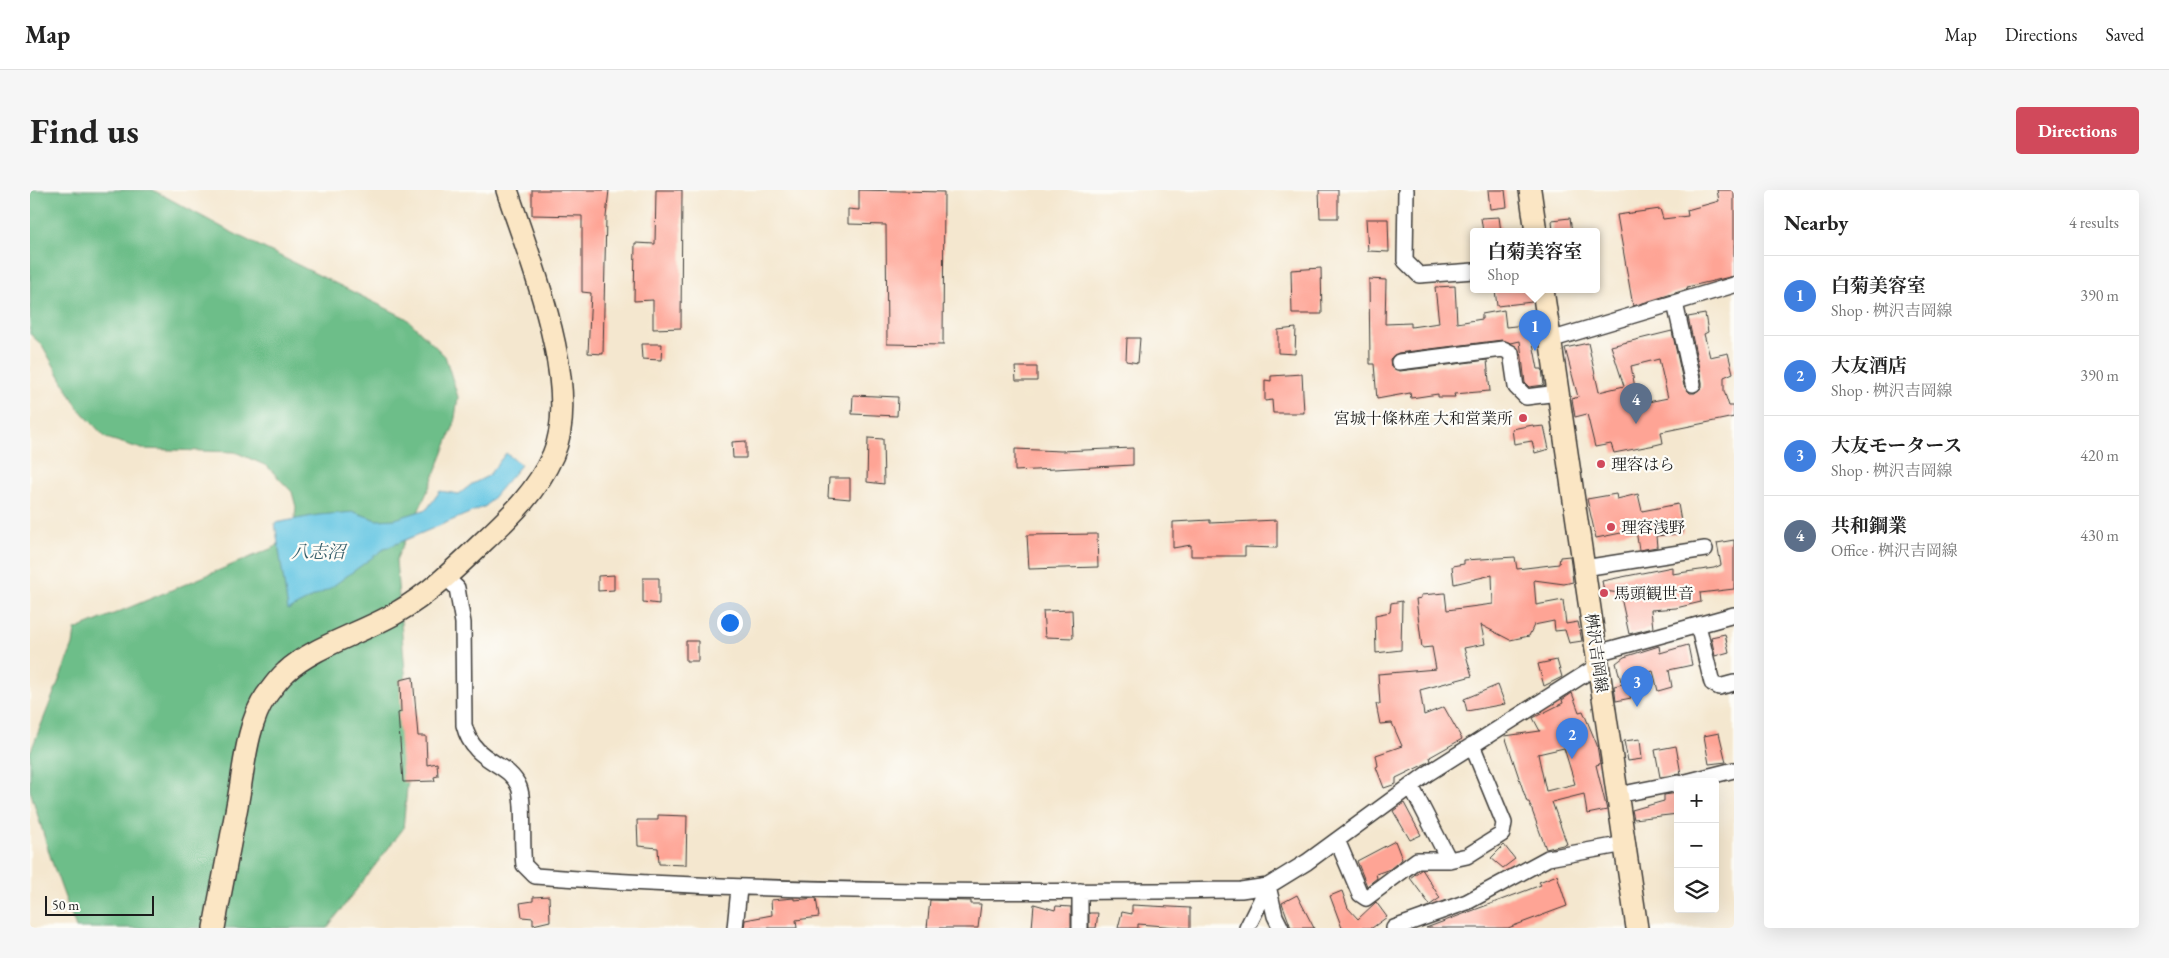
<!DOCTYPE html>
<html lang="en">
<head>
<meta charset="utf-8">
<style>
  body { margin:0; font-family:"EB Garamond","Noto Serif JP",serif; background:#f6f6f6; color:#222 }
  .controls { position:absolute; right:15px; bottom:15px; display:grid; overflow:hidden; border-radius:5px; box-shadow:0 5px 20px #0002 }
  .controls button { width:45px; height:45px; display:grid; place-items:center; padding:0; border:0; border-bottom:1px solid #e0e0e0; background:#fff; color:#222; font:25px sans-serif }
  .scale { position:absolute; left:15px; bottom:12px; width:109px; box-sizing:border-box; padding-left:5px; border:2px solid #1c1c1c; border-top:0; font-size:14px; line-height:18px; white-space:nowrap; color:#1c1c1c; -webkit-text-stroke:4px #fdfcf7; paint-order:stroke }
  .you { position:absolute; left:699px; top:432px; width:18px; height:18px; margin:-12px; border:4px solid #fff; border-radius:50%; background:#1a73e8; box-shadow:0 0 0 8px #1a73e833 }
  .badge { display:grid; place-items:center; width:32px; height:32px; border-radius:50%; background:#d1495b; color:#fff; font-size:16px; font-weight:700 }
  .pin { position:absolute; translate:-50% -41px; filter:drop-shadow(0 1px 2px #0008) }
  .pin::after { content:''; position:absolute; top:26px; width:18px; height:15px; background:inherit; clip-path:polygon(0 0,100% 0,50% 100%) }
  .popup { position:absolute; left:1440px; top:38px; width:130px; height:65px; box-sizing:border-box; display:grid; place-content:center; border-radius:5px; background:#fff; filter:drop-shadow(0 1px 4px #0005); font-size:16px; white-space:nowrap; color:#767676 }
  .popup b { font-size:19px; color:#222 }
  .popup::after { content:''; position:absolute; left:50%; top:100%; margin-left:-10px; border:10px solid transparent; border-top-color:#fff }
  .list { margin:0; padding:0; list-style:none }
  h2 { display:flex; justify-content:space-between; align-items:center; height:65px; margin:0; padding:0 20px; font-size:21px }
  h2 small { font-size:16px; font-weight:400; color:#767676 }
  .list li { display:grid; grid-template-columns:32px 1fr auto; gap:15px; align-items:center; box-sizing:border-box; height:80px; padding:0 20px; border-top:1px solid #e0e0e0 }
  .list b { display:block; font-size:19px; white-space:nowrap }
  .list p { margin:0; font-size:16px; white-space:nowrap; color:#767676 }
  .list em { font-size:16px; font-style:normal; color:#767676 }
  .icon { flex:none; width:28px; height:28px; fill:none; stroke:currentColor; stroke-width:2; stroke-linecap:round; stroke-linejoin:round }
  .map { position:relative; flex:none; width:1704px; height:738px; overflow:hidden; border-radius:5px }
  header { display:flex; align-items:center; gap:30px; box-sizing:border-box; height:70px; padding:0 25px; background:#fff; border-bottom:1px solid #e0e0e0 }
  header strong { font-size:24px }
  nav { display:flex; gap:28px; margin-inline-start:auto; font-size:18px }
  .intro { display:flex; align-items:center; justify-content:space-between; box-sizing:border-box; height:120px; padding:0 30px }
  h1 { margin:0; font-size:35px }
  .button { padding:12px 22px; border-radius:5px; background:#d1495b; color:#fff; font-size:18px; font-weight:700 }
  main { display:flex; gap:30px; padding:0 30px }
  aside { flex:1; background:#fff; border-radius:5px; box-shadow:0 5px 20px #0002 }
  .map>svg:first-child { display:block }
  .forest { fill:#6dbe89; stroke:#446d52 }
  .water { fill:#65c6e3; stroke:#407180 }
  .building { fill:#fea495; fill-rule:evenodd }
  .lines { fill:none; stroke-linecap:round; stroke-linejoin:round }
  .street-casing { stroke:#3c3a37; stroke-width:18 }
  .secondary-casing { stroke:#3c3a37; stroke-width:24 }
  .street { stroke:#fff; stroke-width:15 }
  .secondary { stroke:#fbe6c4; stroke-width:21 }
  .poi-dot { fill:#d1495b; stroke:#fdfcf7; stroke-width:2 }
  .labels { text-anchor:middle; stroke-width:4.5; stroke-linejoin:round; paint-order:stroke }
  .poi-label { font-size:16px; fill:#1c1c1c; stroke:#fdfcf7; text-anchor:start }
  .street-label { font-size:16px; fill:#1c1c1c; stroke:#fdfcf7 }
  .water-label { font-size:18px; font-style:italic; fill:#39606c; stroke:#fdfcf7 }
</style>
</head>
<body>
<header>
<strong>Map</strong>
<nav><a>Map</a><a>Directions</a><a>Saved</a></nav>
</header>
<div class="intro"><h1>Find us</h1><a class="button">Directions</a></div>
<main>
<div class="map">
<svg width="1704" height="738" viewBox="0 0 1704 738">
  <rect width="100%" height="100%" fill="#fdfcf7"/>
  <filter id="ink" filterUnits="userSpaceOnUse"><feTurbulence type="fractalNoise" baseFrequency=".02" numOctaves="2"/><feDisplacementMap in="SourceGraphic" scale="10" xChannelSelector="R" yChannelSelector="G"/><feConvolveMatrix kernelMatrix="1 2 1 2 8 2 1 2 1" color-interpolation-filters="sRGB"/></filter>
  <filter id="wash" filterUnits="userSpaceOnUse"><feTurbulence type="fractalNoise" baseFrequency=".0096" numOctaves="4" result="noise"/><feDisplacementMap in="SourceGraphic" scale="20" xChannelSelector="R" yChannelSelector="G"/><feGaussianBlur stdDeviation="1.12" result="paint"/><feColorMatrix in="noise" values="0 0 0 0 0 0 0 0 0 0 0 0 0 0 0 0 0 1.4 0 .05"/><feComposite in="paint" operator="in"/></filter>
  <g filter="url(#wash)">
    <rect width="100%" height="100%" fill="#f4e7cf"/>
    <!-- forest -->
    <path class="forest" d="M 0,0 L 123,0 L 201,42 L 376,128 L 415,166 L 428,207 L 424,235 L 399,298 L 366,370 L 381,557 L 373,639 L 297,738 L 46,738 L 22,672 L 0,600 L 0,563 L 43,455 L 45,440 L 245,357 L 264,338 L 266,317 L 262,302 L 237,276 L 205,262 L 112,259 L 76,248 L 48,218 L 12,155 L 0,144 Z"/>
    <!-- water -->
    <path class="water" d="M 476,263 L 491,275 L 456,316 L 354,359 L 299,399 L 258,420 L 245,333 L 288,325 L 324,322 L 347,330 L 365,329 L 397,319 L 410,301 L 429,304 L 442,294 L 458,286 Z"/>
    <g id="blocks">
      <!-- building -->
      <path class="building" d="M 502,0 L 579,0 L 576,27 L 573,164 L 558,163 L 561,103 L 552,102 L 552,26 L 502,25 Z
        M 626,0 L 652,0 L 651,138 L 623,139 L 623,110 L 604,111 L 605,53 L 625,54 Z
        M 829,0 L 914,2 L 913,155 L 857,154 L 856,35 L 818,34 L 818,19 L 829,20 Z
        M 1289,0 L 1308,0 L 1308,28 L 1290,28 Z
        M 1458,0 L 1475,0 L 1477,17 L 1460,19 Z
        M 1687,0 L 1704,0 L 1704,86 L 1657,97 L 1658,99 L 1603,116 L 1587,25 L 1630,19 L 1633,29 L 1658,26 L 1657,20 L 1689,11 Z
        M 1469,27 L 1471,42 L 1453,42 L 1451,28 Z
        M 1540,28 L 1542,42 L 1523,42 L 1522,30 Z
        M 1336,29 L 1358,29 L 1359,62 L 1338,61 Z
        M 1291,78 L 1292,124 L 1262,124 L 1261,80 Z
        M 1339,89 L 1356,90 L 1355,134 L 1381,133 L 1381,137 L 1409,133 L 1405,97 L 1425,96 L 1427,133 L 1452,129 L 1452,124 L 1474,120 L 1476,137 L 1504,134 L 1505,148 L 1502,148 L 1508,179 L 1512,179 L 1514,195 L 1499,197 L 1495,193 L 1490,151 L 1481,153 L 1472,150 L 1368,163 L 1360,169 L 1361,177 L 1370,181 L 1457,170 L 1460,201 L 1424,204 L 1425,207 L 1408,207 L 1408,204 L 1381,208 L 1380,203 L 1347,209 L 1344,174 L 1340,174 Z
        M 1465,100 L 1501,100 L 1502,112 L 1467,116 Z
        M 1675,124 L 1678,142 L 1674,144 L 1680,167 L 1698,163 L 1703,183 L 1694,187 L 1694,201 L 1699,216 L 1704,216 L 1704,227 L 1631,242 L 1633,253 L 1625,255 L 1584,263 L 1581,254 L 1565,257 L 1557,224 L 1545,227 L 1542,209 L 1548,207 L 1535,158 L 1558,153 L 1569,202 L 1594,196 L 1581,156 L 1642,141 L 1654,196 L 1660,203 L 1665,203 L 1672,197 L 1672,192 L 1658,127 ZM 1629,169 L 1638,208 L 1608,214 L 1601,176 Z
        M 1266,138 L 1265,164 L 1248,163 L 1248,140 Z
        M 1097,148 L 1110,148 L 1108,173 L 1096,171 Z
        M 611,154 L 632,154 L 631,170 L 612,169 Z
        M 985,177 L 1007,177 L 1007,191 L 986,191 Z
        M 1272,184 L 1274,223 L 1243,223 L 1242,210 L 1235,211 L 1235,190 L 1241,191 L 1241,186 Z
        M 823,205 L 868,207 L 867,226 L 822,224 Z
        M 1503,235 L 1504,237 L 1514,236 L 1519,259 L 1505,263 L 1502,251 L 1484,254 L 1482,239 Z
        M 838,248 L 853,249 L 854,294 L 837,292 Z
        M 716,251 L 716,268 L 703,268 L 702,252 Z
        M 1103,258 L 1103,275 L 985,281 L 985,259 L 1031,261 Z
        M 799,288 L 820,288 L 820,309 L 798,307 Z
        M 1586,304 L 1587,309 L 1608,304 L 1612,321 L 1648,314 L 1653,343 L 1626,346 L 1627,357 L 1609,360 L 1606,340 L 1566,348 L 1557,309 Z
        M 1180,330 L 1180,333 L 1247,330 L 1247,358 L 1215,357 L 1215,366 L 1161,366 L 1161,355 L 1143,358 L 1143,332 Z
        M 1067,344 L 1068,377 L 999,379 L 997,345 Z
        M 1704,350 L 1704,399 L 1670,403 L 1671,412 L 1646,418 L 1621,420 L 1623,438 L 1599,444 L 1590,403 L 1574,401 L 1572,391 L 1642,377 L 1642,384 L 1684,378 L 1691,375 L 1687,353 Z
        M 1540,366 L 1543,392 L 1534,394 L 1504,390 L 1506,415 L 1533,410 L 1536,434 L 1548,432 L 1552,451 L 1539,453 L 1535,440 L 1525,441 L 1524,431 L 1504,435 L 1499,446 L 1480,450 L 1451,435 L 1455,454 L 1434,458 L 1442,486 L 1390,500 L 1394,525 L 1414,517 L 1432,549 L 1400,567 L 1401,571 L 1366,588 L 1366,594 L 1354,598 L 1346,577 L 1348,576 L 1346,565 L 1372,556 L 1362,533 L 1350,534 L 1346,514 L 1350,514 L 1348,484 L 1406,479 L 1402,457 L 1392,458 L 1386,409 L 1391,408 L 1391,405 L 1415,403 L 1417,420 L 1463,414 L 1462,385 L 1424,394 L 1422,376 L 1434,374 L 1434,370 L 1485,367 L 1487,379 L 1529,374 L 1530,367 Z
        M 584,385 L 584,400 L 568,401 L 568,386 Z
        M 613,388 L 629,388 L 629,414 L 613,412 Z
        M 1372,411 L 1371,460 L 1346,463 L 1345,425 L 1360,422 L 1361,413 Z
        M 1042,420 L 1043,448 L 1015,447 L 1013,421 Z
        M 1695,444 L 1699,462 L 1685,466 L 1681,447 Z
        M 656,451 L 668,451 L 668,471 L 656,471 Z
        M 1658,455 L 1662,475 L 1639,480 L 1642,497 L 1628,501 L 1623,481 L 1591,491 L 1586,473 L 1594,467 L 1629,456 L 1630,463 Z
        M 1527,470 L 1532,487 L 1514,496 L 1508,474 Z
        M 383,487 L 388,546 L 396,546 L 397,575 L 407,573 L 408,586 L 404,587 L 405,591 L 373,592 L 368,523 L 371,522 L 370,490 Z
        M 1597,493 L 1601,508 L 1586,511 L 1584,496 Z
        M 1468,495 L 1475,514 L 1437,521 L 1434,509 Z
        M 1542,503 L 1549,522 L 1553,521 L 1567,555 L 1570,574 L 1566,575 L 1577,620 L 1557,624 L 1554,604 L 1522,612 L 1537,654 L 1516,659 L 1499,612 L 1497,612 L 1475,546 L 1510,541 L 1503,528 L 1533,513 L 1532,510 ZM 1534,558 L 1545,594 L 1516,601 L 1508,564 Z
        M 1689,543 L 1696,572 L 1679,574 L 1674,546 Z
        M 1610,549 L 1612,569 L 1598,571 L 1594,551 Z
        M 1646,556 L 1651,584 L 1630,587 L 1625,560 Z
        M 1648,603 L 1648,624 L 1604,629 L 1602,620 L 1634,611 L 1634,605 Z
        M 1374,613 L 1391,645 L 1380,650 L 1363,621 Z
        M 628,625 L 657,626 L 656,675 L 629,674 L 628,658 L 608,656 L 607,630 L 628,630 Z
        M 1365,651 L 1372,669 L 1360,679 L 1346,684 L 1347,688 L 1337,696 L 1327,671 Z
        M 1474,655 L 1485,669 L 1473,678 L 1461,668 Z
        M 1392,679 L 1410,708 L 1400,715 L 1380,688 Z
        M 1527,685 L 1537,716 L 1478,738 L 1396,738 L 1511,695 L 1509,692 Z
        M 1312,701 L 1318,718 L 1328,729 L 1346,712 L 1357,727 L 1342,738 L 1312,738 L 1300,706 Z
        M 1267,705 L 1284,738 L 1261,738 L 1260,735 L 1252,713 Z
        M 519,706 L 520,731 L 503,735 L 503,728 L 492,727 L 490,713 L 503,711 L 503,707 Z
        M 764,708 L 764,710 L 786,708 L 789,727 L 766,730 L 767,738 L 714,738 L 715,730 L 742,725 L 741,710 Z
        M 900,710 L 941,711 L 941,714 L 951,714 L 948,738 L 897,738 Z
        M 1004,714 L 1025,720 L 1026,716 L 1041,717 L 1041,738 L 1002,738 Z
        M 1102,715 L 1160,718 L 1160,738 L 1108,734 L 1108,738 L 1088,738 L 1092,722 L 1102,724 Z
        M 1059,723 L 1068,723 L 1066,738 L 1059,738 Z"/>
    </g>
  </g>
  <g filter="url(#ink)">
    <use href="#blocks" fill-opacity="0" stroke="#3c3a37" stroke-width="1"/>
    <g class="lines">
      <!-- street casing -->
      <g class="street-casing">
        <path id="street" d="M 1376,0 L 1375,71 L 1389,85 L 1444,81
          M 1645,113 L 1663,194
          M 1520,150 L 1704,95
          M 1369,172 L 1473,159 L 1481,163 L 1486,197 L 1496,207 L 1528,203
          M 1554,378 L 1675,359
          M 415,387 L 427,398 L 433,433 L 434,535 C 444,575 478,570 489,597 C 495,612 491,656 494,675 L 505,686 C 740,703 976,703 1211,700 L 1238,696 L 1277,672 L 1397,584 L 1569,475
          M 1668,435 L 1682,493 L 1689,497 L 1704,493
          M 1567,463 L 1704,425
          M 1656,592 L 1704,580
          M 1381,596 L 1419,670
          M 1588,605 L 1648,593
          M 1307,650 L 1330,704 L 1336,708 L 1387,670 L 1419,670 L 1437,666 L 1472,644 L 1474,633 L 1442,555
          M 1238,696 L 1245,726 L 1251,738
          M 1050,701 L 1050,738
          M 705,738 L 709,699
          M 1217,738 L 1238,696
          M 1364,738 L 1437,712 L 1518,668 L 1595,654"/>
      </g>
      <!-- secondary casing -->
      <g class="secondary-casing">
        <path id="secondary" d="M 1500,0 L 1506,42
          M 1513,100 L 1607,738
          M 184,738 C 192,694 201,650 209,605 C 214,576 218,531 236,506 C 242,498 248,489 256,482 C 282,457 334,442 366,423 C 399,404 426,378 453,352 C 481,326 507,301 523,265 C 553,197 499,68 477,0"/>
      </g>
      <!-- street -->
      <use href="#street" class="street"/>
      <!-- secondary -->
      <use href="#secondary" class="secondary"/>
    </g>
  </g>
  <!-- markers -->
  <g class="poi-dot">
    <circle cx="1493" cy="228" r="5"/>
    <circle cx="1571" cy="274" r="5"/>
    <circle cx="1581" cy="337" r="5"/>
    <circle cx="1574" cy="403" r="5"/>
  </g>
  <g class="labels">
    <!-- poi labels -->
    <g class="poi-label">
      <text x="1483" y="234" text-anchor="end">宮城十條林産 大和営業所</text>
      <text x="1581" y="280">理容はら</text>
      <text x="1591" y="343">理容浅野</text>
      <text x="1584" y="409">馬頭観世音</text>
    </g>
    <!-- street labels -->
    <g class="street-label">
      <text transform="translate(1567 463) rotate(82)" y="6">桝沢吉岡線</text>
    </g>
    <!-- water labels -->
    <g class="water-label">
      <text x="288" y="368">八志沼</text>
    </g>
  </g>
</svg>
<div class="controls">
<button>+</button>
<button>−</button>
<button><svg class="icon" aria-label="layers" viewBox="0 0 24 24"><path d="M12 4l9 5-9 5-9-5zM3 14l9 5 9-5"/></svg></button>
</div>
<div class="scale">50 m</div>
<div class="you"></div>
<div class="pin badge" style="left:1505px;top:161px;background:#3f7fe0">1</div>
<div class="popup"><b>白菊美容室</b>Shop</div>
<div class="pin badge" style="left:1542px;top:569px;background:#3f7fe0">2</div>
<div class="pin badge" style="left:1607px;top:517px;background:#3f7fe0">3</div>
<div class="pin badge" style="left:1606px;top:234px;background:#5c6f8a">4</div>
</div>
<aside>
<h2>Nearby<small>4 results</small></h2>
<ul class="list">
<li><span class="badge" style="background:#3f7fe0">1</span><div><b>白菊美容室</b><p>Shop · 桝沢吉岡線</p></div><em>390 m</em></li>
<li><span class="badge" style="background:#3f7fe0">2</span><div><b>大友酒店</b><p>Shop · 桝沢吉岡線</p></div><em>390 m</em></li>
<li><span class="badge" style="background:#3f7fe0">3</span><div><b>大友モータース</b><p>Shop · 桝沢吉岡線</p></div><em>420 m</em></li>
<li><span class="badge" style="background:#5c6f8a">4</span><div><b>共和鋼業</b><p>Office · 桝沢吉岡線</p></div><em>430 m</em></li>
</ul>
</aside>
</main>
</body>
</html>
